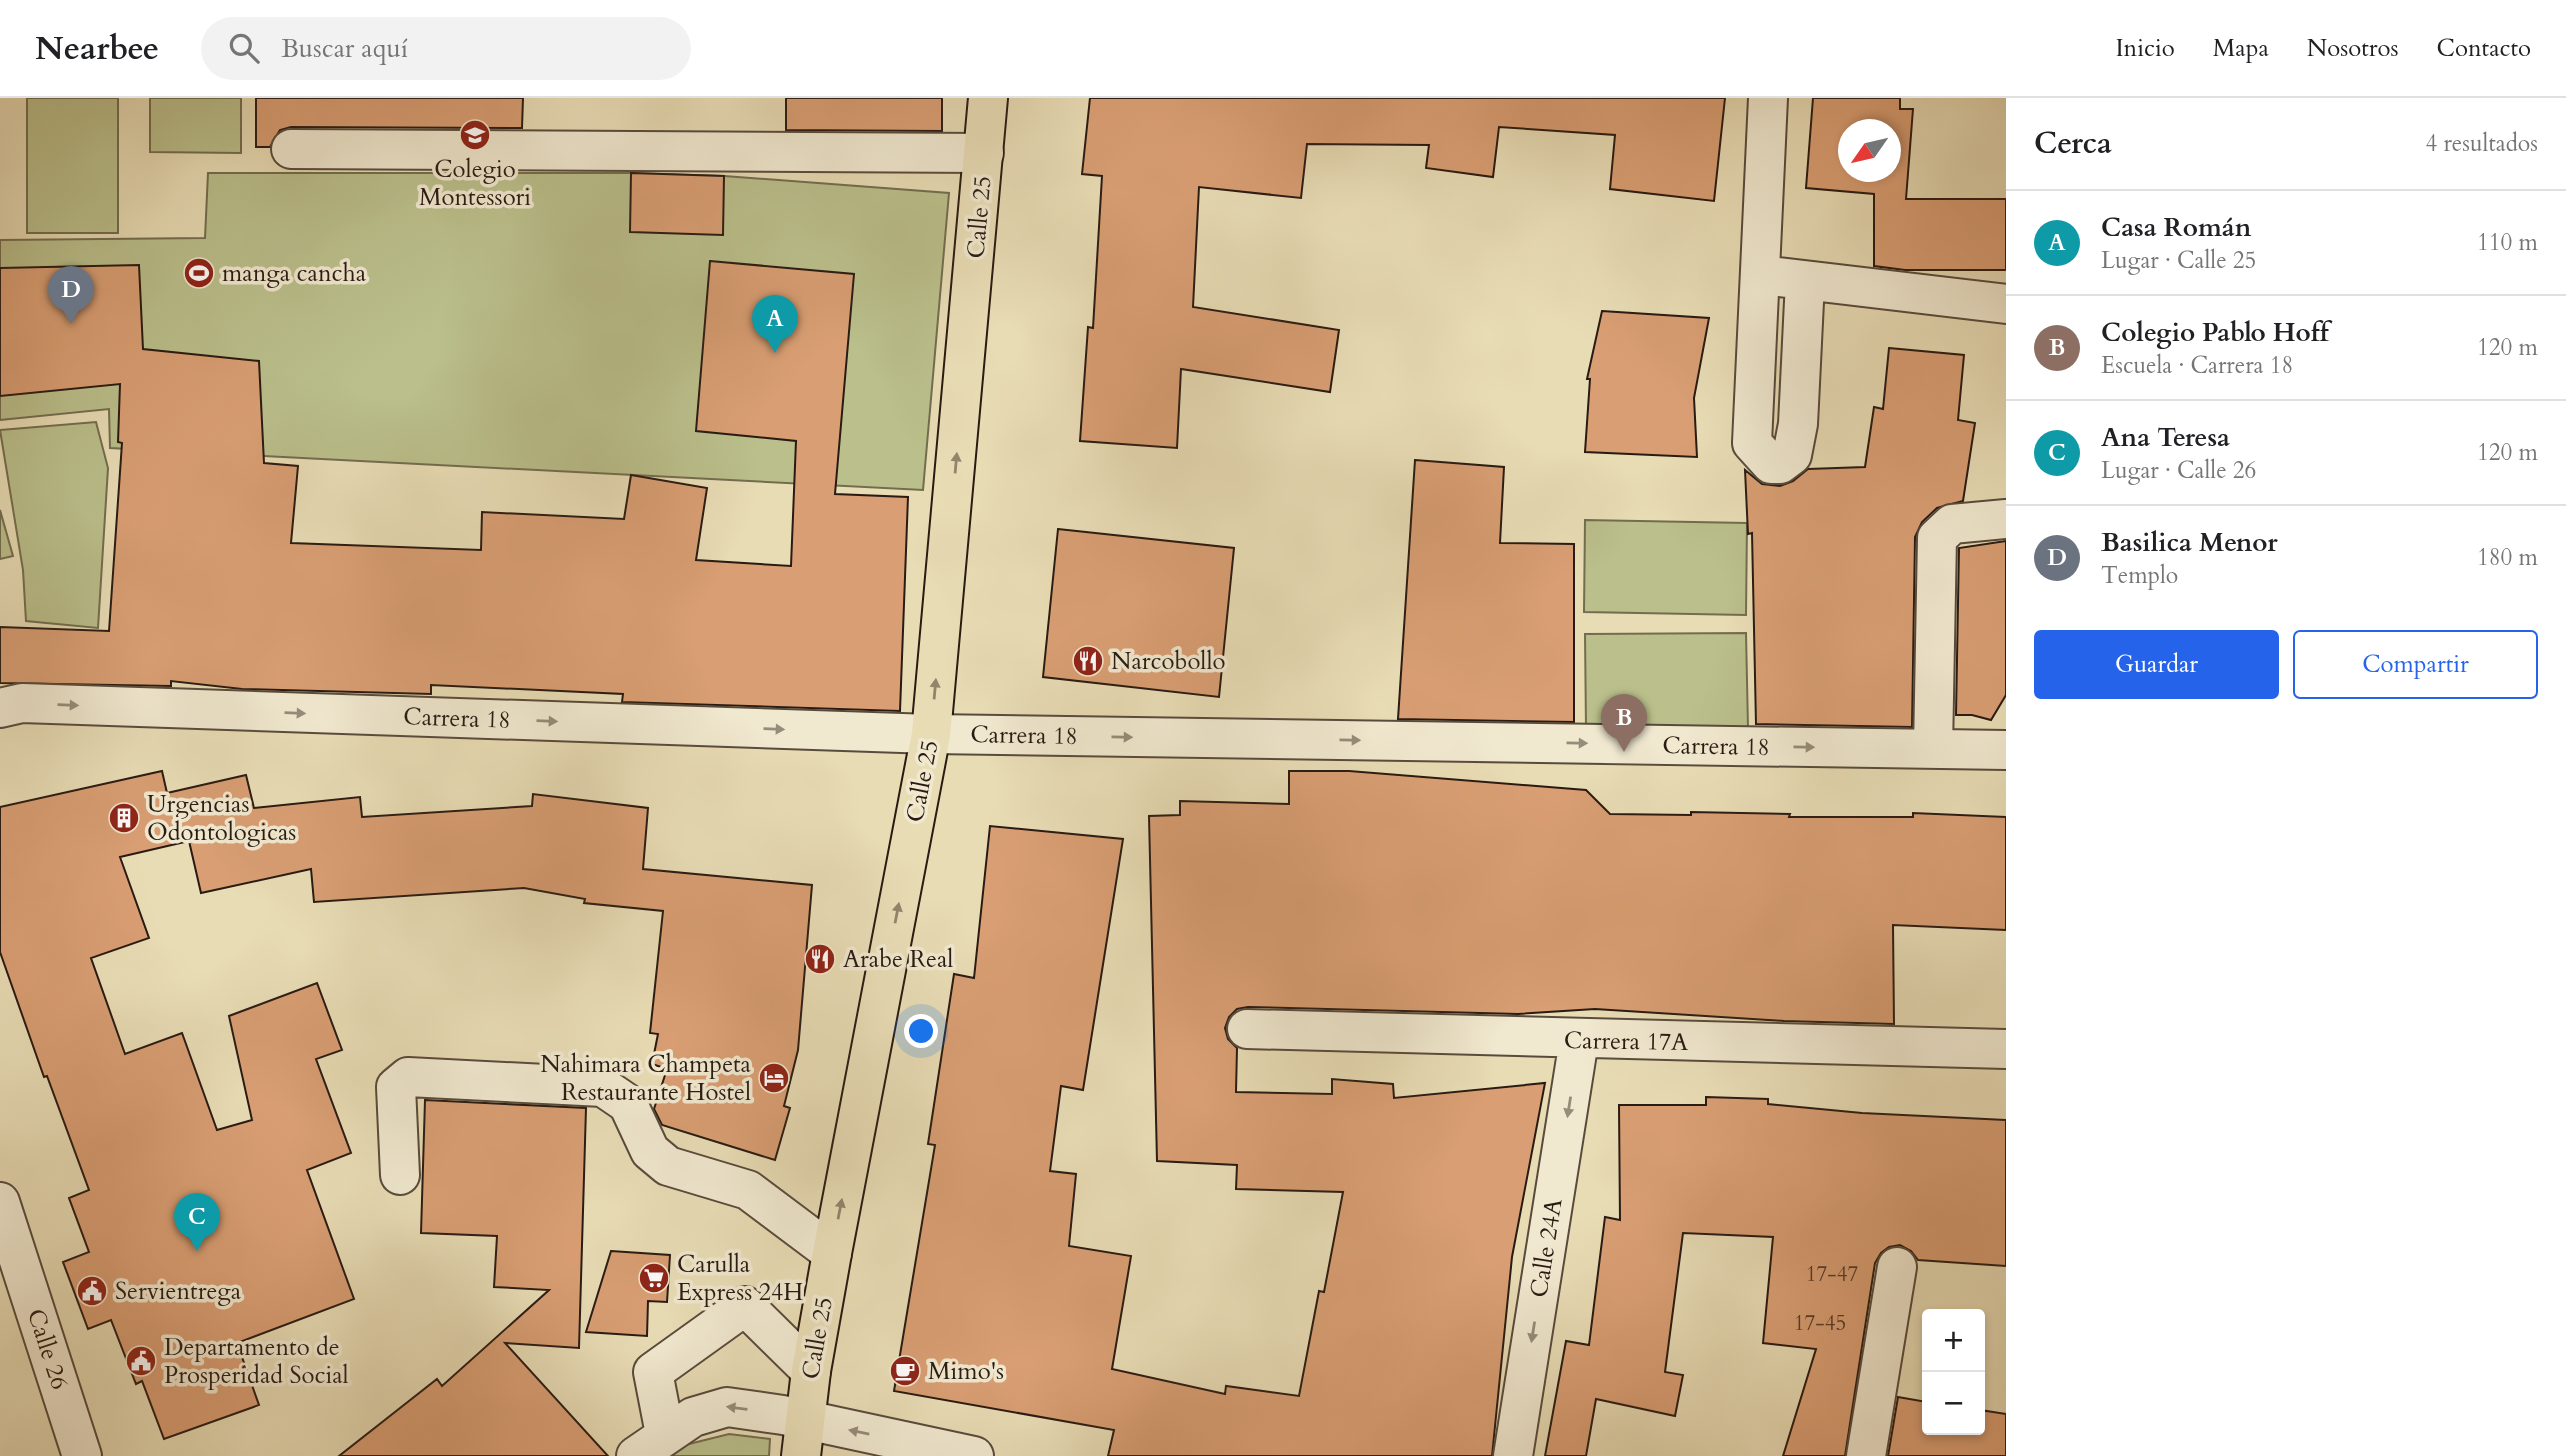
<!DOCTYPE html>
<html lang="es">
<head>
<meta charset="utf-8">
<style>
  body { margin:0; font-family:Cardo,serif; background:#f2f2f2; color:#202124 }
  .controls { position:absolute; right:21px; bottom:21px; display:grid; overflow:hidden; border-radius:7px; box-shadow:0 4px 10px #0003 }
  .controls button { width:63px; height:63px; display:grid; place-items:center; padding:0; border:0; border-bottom:2px solid #e0e0e0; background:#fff; color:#202124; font:35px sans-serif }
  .compass { position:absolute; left:1838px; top:21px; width:63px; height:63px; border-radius:50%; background:#fff; box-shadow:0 4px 10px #0003; rotate:236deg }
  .you { position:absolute; left:922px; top:934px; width:24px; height:24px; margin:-18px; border:5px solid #fff; border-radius:50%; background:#1a73e8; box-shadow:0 0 0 10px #1a73e833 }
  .badge { display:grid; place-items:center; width:46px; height:46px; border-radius:50%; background:#2563eb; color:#fff; font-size:23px; font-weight:700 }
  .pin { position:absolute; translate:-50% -58px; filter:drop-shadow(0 2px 4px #0008) }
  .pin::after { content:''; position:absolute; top:37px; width:24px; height:21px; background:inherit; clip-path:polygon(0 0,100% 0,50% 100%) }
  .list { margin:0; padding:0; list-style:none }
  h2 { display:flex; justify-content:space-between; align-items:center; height:91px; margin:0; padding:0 28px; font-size:30px }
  h2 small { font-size:23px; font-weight:400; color:#757577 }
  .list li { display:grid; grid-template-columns:46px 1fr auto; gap:21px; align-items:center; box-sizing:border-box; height:105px; padding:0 28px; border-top:2px solid #e0e0e0 }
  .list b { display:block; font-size:26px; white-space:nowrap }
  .list p { margin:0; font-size:23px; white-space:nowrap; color:#757577 }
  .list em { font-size:23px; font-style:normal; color:#757577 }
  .actions { display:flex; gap:14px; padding:21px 28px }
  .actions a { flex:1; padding:16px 0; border:2px solid #2563eb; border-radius:7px; text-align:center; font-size:24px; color:#2563eb }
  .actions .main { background:#2563eb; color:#fff }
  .icon { flex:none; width:38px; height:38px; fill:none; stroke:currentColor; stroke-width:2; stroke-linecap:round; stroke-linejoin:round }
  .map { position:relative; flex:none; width:2006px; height:1358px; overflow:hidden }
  header { display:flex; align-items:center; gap:42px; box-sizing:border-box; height:98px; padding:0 35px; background:#fff; border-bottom:2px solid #e0e0e0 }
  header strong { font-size:33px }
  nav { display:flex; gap:38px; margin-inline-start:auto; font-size:24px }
  .search { width:490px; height:63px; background:#f2f2f2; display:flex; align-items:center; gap:18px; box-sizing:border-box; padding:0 24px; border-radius:38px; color:#757577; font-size:26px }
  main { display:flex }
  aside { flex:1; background:#fff }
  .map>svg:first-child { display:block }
  .green { fill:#babf8b; stroke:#726d4f; stroke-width:2 }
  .building { fill:#d99e73; stroke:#291b13; stroke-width:2; fill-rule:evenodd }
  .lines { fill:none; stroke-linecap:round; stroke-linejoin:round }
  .minor-casing { stroke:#594b3c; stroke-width:42 }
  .major-casing { stroke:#291b13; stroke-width:42 }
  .minor { stroke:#f0e8cf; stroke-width:38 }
  .major { stroke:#e8dcb5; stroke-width:38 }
  .oneway { fill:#92856c }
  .oneway2 { fill:#968c7a }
  .labels { text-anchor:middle; stroke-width:7; stroke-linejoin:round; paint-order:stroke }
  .number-label { font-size:21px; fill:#553c2b }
  .poi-label { font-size:24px; fill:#291b13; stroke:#f0e8cf; text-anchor:start }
  .street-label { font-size:24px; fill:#291b13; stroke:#f0e8cf }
</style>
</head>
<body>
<header>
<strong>Nearbee</strong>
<div class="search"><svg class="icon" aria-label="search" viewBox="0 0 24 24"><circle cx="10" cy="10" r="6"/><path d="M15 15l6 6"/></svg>Buscar aquí</div>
<nav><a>Inicio</a><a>Mapa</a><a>Nosotros</a><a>Contacto</a></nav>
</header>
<main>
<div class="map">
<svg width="2006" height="1358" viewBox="0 0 2006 1358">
  <rect width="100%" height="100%" fill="#e8dcb5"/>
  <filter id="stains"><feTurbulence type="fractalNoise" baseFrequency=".00286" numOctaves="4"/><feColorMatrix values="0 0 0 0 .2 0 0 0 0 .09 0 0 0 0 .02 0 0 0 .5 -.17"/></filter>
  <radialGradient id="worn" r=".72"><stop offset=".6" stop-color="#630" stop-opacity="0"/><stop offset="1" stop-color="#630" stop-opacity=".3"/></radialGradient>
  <!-- green -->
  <path class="green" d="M 27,0 L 118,0 L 118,135 L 27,135 Z
    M 150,0 L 241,0 L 241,55 L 150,54 Z
    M 208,75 L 631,75 L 724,78 L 949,95 L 923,392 L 110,350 L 109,311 L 0,322 L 0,142 L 205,140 Z
    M 96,324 L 108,370 L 98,530 L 26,523 L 23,472 L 0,332 Z
    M 0,412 L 13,458 L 0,461 Z
    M 1585,422 L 1747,425 L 1746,517 L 1584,514 Z
    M 1746,535 L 1748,630 L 1586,631 L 1585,536 Z
    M 729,1336 L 770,1341 L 769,1358 L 670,1358 L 685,1347 Z"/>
  <!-- building -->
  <path class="building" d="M 256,0 L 523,0 L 522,30 L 291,29 L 280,32 L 270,49 L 256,49 Z
    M 786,0 L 942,0 L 942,33 L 786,32 Z
    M 1090,0 L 1725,0 L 1714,103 L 1610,91 L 1615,37 L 1499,29 L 1493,79 L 1426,70 L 1429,47 L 1307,46 L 1301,100 L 1199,89 L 1193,209 L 1339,232 L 1330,294 L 1181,271 L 1177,350 L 1080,343 L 1088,229 L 1093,230 L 1102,78 L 1082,76 Z
    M 1813,0 L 1900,0 L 1900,11 L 1913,11 L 1906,101 L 2006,101 L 2006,172 L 1905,172 L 1874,168 L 1874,96 L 1806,90 ZM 1849,32 L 1891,32 L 1891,74 L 1849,74 Z
    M 631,75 L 724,78 L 723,137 L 630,134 Z
    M 710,163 L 854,176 L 835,396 L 908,399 L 900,613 L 622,604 L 623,596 L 431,587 L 431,596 L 242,591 L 171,583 L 171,588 L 0,585 L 0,529 L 109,533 L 122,345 L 118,344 L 120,286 L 0,298 L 0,170 L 139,167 L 143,251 L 259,263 L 264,365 L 298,368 L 291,445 L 481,452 L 482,414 L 624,421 L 631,377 L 707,390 L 696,462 L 791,468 L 796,343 L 696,333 Z
    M 1602,213 L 1709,220 L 1694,300 L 1697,359 L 1585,354 L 1590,281 L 1587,281 Z
    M 1889,250 L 1964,257 L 1958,322 L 1975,325 L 1963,403 L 1937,410 L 1922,424 L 1915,439 L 1912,629 L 1756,626 L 1752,435 L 1748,436 L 1745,372 L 1762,386 L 1780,388 L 1793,383 L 1808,371 L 1865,369 L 1874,309 L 1883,311 Z
    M 1415,362 L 1504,369 L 1500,445 L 1574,446 L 1574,624 L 1398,621 Z
    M 1058,431 L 1234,450 L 1219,599 L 1043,579 Z
    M 2006,443 L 2006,597 L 1991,622 L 1972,617 L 1956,617 L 1959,450 Z
    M 162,673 L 167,695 L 246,677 L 254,710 L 360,699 L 362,719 L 532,708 L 533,696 L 648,710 L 643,771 L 812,787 L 798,952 L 784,1008 L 790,1010 L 775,1062 L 662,1027 L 654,1011 L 667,971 L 652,966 L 658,936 L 650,935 L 663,813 L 584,805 L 585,801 L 524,790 L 314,804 L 311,771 L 201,795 L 189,743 L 120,759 L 149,840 L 91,860 L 125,956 L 182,935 L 217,1032 L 252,1022 L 229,918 L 317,885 L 342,952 L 316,961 L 351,1055 L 307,1072 L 354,1201 L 237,1245 L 259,1307 L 164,1341 L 142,1283 L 136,1286 L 111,1222 L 88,1231 L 63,1164 L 89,1154 L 69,1100 L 89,1092 L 47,978 L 44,979 L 0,854 L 0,709 Z
    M 1289,673 L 1349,673 L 1586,692 L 1610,716 L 1691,717 L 1691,714 L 1790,716 L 1789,719 L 1913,719 L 1913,715 L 2006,719 L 2006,832 L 1893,827 L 1894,926 L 1784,923 L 1595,911 L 1518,916 L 1248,909 L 1237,911 L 1229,919 L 1225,930 L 1228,941 L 1237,950 L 1236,994 L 1332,996 L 1332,981 L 1393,986 L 1394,1000 L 1545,985 L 1512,1159 L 1492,1358 L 1108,1358 L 1114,1332 L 894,1293 L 935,1047 L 928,1046 L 954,876 L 974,880 L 990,728 L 1123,741 L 1083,992 L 1061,988 L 1050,1073 L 1076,1076 L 1069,1148 L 1131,1158 L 1112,1271 L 1225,1296 L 1226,1288 L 1299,1298 L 1319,1193 L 1324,1194 L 1343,1094 L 1236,1091 L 1237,1067 L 1157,1063 L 1149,718 L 1180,717 L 1180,703 L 1289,706 Z
    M 1706,999 L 1768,1001 L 1768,1006 L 1862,1015 L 2006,1022 L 2006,1168 L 1918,1162 L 1911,1153 L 1900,1147 L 1889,1149 L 1881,1155 L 1875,1165 L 1845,1358 L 1783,1358 L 1816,1251 L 1763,1245 L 1773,1139 L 1683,1135 L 1665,1274 L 1683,1277 L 1675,1318 L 1596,1301 L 1586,1358 L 1545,1358 L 1566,1243 L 1589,1247 L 1605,1119 L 1620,1122 L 1619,1007 L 1706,1007 Z
    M 425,1002 L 586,1010 L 579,1250 L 505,1245 L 608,1358 L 339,1358 L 437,1281 L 442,1288 L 549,1192 L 494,1189 L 497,1138 L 421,1135 Z
    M 611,1153 L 670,1157 L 667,1204 L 648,1203 L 647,1238 L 586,1234 Z
    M 1898,1299 L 1927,1304 L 1927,1332 L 1980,1332 L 1980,1312 L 2006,1316 L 2006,1358 L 1888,1358 Z"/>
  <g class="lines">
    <!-- minor casing -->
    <g class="minor-casing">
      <path id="minor" d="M 1768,0 L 1752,345 L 1771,366 L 1780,366 L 1792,357 L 1798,326 L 1805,183
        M 291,51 L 984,55
        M 1779,179 L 2006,206
        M 0,610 L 22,605 L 931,636 L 2006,652
        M 1933,651 L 1937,440 L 1952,426 L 2006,421
        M 1247,931 L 2006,951
        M 400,1077 L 396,989 L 408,979 L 603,989 L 628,1006 L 650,1053 L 668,1068 L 748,1092 L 832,1155
        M 0,1104 L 82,1358
        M 665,1336 L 653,1274 L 745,1208 L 811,1273
        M 636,1358 L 693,1319 L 727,1309 L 783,1317 L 974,1358
        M 1513,1358 L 1579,942
        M 1866,1358 L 1897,1169"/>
    </g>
    <!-- major casing -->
    <g class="major-casing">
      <path id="major" d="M 801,1358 L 811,1273 L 832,1155 L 931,636 L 988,0"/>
    </g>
    <!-- minor -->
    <use href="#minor" class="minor"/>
    <!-- major -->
    <use href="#major" class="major"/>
  </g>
  <!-- one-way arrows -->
  <defs><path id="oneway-solid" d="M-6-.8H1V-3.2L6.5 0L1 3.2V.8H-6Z" transform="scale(1.75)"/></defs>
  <g class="oneway">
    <use href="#oneway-solid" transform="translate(956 365) rotate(-85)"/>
    <use href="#oneway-solid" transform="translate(935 591) rotate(-85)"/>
    <use href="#oneway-solid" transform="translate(897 815) rotate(-79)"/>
    <use href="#oneway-solid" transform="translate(840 1111) rotate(-79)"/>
  </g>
  <g class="oneway2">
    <use href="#oneway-solid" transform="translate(68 607) rotate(2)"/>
    <use href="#oneway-solid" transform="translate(295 615) rotate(2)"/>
    <use href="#oneway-solid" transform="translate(547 623) rotate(2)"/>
    <use href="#oneway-solid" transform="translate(774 631) rotate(2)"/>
    <use href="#oneway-solid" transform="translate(1122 639) rotate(1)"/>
    <use href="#oneway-solid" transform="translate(1350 642) rotate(1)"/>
    <use href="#oneway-solid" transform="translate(1577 645) rotate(1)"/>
    <use href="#oneway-solid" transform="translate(1804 649) rotate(1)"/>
    <use href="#oneway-solid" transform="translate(1569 1009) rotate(99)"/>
    <use href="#oneway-solid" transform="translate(1533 1234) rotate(99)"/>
    <use href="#oneway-solid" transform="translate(737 1310) rotate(-173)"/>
    <use href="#oneway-solid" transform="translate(859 1334) rotate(-168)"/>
  </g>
  <!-- icons -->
  <defs>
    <g id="school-disc" transform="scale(1.575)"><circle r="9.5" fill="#8f2418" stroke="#f0e8cf"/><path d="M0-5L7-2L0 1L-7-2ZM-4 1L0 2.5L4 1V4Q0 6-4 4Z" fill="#fff"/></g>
    <g id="stadium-disc" transform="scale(1.575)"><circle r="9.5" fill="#8f2418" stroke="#f0e8cf"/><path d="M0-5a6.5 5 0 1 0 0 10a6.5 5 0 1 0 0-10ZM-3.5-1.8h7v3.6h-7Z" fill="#fff"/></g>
    <g id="restaurant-disc" transform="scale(1.575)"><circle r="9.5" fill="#8f2418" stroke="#f0e8cf"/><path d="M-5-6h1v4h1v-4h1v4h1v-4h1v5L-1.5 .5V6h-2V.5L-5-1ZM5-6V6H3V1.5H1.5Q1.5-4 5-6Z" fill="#fff"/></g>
    <g id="building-disc" transform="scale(1.575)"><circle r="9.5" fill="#8f2418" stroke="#f0e8cf"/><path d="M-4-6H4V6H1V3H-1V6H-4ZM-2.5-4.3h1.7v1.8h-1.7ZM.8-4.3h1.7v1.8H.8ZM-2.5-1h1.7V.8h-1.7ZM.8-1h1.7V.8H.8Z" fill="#fff"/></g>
    <g id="hotel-disc" transform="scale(1.575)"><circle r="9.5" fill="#8f2418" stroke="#f0e8cf"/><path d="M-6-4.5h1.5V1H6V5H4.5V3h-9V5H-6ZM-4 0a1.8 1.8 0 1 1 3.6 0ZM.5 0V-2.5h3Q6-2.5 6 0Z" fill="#fff"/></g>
    <g id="supermarket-disc" transform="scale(1.575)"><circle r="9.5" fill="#8f2418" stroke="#f0e8cf"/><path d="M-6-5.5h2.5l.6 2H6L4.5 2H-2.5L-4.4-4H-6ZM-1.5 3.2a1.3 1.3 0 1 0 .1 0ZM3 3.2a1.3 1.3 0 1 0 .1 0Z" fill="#fff"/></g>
    <g id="civic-disc" transform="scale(1.575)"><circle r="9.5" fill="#8f2418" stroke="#f0e8cf"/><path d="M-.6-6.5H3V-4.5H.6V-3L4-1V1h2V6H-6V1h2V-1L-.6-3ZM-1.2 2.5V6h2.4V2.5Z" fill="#fff"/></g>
    <g id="cafe-disc" transform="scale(1.575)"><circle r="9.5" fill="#8f2418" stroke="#f0e8cf"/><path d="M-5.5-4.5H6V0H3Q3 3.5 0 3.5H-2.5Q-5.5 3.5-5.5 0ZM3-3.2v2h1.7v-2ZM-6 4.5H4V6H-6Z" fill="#fff"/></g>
  </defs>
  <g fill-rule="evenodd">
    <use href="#school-disc" x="475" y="37"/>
    <use href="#stadium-disc" x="199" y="175"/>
    <use href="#restaurant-disc" x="1088" y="563"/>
    <use href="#building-disc" x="124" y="720"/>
    <use href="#restaurant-disc" x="820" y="861"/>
    <use href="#hotel-disc" x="774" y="980"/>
    <use href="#supermarket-disc" x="654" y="1180"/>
    <use href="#civic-disc" x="92" y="1193"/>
    <use href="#civic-disc" x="141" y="1263"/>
    <use href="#cafe-disc" x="905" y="1273"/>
  </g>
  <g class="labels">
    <!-- number labels -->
    <g class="number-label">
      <text x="1832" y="1183">17-47</text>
      <text x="1820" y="1232">17-45</text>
    </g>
    <!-- poi labels -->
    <g class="poi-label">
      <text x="475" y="79" text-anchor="middle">Colegio<tspan x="475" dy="28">Montessori</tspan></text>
      <text x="222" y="183">manga cancha</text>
      <text x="1111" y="571">Narcobollo</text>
      <text x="147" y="714">Urgencias<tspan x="147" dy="28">Odontologicas</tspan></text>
      <text x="843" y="869">Arabe Real</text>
      <text x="751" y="974" text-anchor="end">Nahimara Champeta<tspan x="751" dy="28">Restaurante Hostel</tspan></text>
      <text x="677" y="1174">Carulla<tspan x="677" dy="28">Express 24H</tspan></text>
      <text x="115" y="1201">Servientrega</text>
      <text x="164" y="1257">Departamento de<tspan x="164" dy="28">Prosperidad Social</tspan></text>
      <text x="928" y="1281">Mimo's</text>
    </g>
    <!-- street labels -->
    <g class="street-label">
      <text transform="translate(979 119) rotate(-85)" y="8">Calle 25</text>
      <text transform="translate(457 620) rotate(2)" y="8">Carrera 18</text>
      <text transform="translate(1024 637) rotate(1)" y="8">Carrera 18</text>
      <text transform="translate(1716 648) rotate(1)" y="8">Carrera 18</text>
      <text transform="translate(922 683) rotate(-79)" y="8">Calle 25</text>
      <text transform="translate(1626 943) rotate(1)" y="8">Carrera 17A</text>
      <text transform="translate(1546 1150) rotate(-81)" y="8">Calle 24A</text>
      <text transform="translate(817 1240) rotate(-80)" y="8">Calle 25</text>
      <text transform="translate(48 1251) rotate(72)" y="8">Calle 26</text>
    </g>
  </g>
  <rect width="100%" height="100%" filter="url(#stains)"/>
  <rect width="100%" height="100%" fill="url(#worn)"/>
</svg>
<div class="controls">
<button>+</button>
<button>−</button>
</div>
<svg class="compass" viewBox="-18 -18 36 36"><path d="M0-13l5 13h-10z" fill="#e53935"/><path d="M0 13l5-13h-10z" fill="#757577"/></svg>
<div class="you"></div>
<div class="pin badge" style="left:775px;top:255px;background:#0f9aa8">A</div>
<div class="pin badge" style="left:1624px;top:654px;background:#8d6e63">B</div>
<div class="pin badge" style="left:197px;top:1153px;background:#0f9aa8">C</div>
<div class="pin badge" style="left:71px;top:226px;background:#6b7280">D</div>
</div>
<aside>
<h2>Cerca<small>4 resultados</small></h2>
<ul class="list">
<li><span class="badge" style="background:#0f9aa8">A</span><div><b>Casa Román</b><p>Lugar · Calle 25</p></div><em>110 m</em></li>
<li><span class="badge" style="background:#8d6e63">B</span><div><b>Colegio Pablo Hoff</b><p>Escuela · Carrera 18</p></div><em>120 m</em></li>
<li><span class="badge" style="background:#0f9aa8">C</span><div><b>Ana Teresa</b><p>Lugar · Calle 26</p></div><em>120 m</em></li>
<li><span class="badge" style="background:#6b7280">D</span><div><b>Basilica Menor</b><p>Templo</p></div><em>180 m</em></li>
</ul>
<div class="actions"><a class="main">Guardar</a><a>Compartir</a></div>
</aside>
</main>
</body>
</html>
